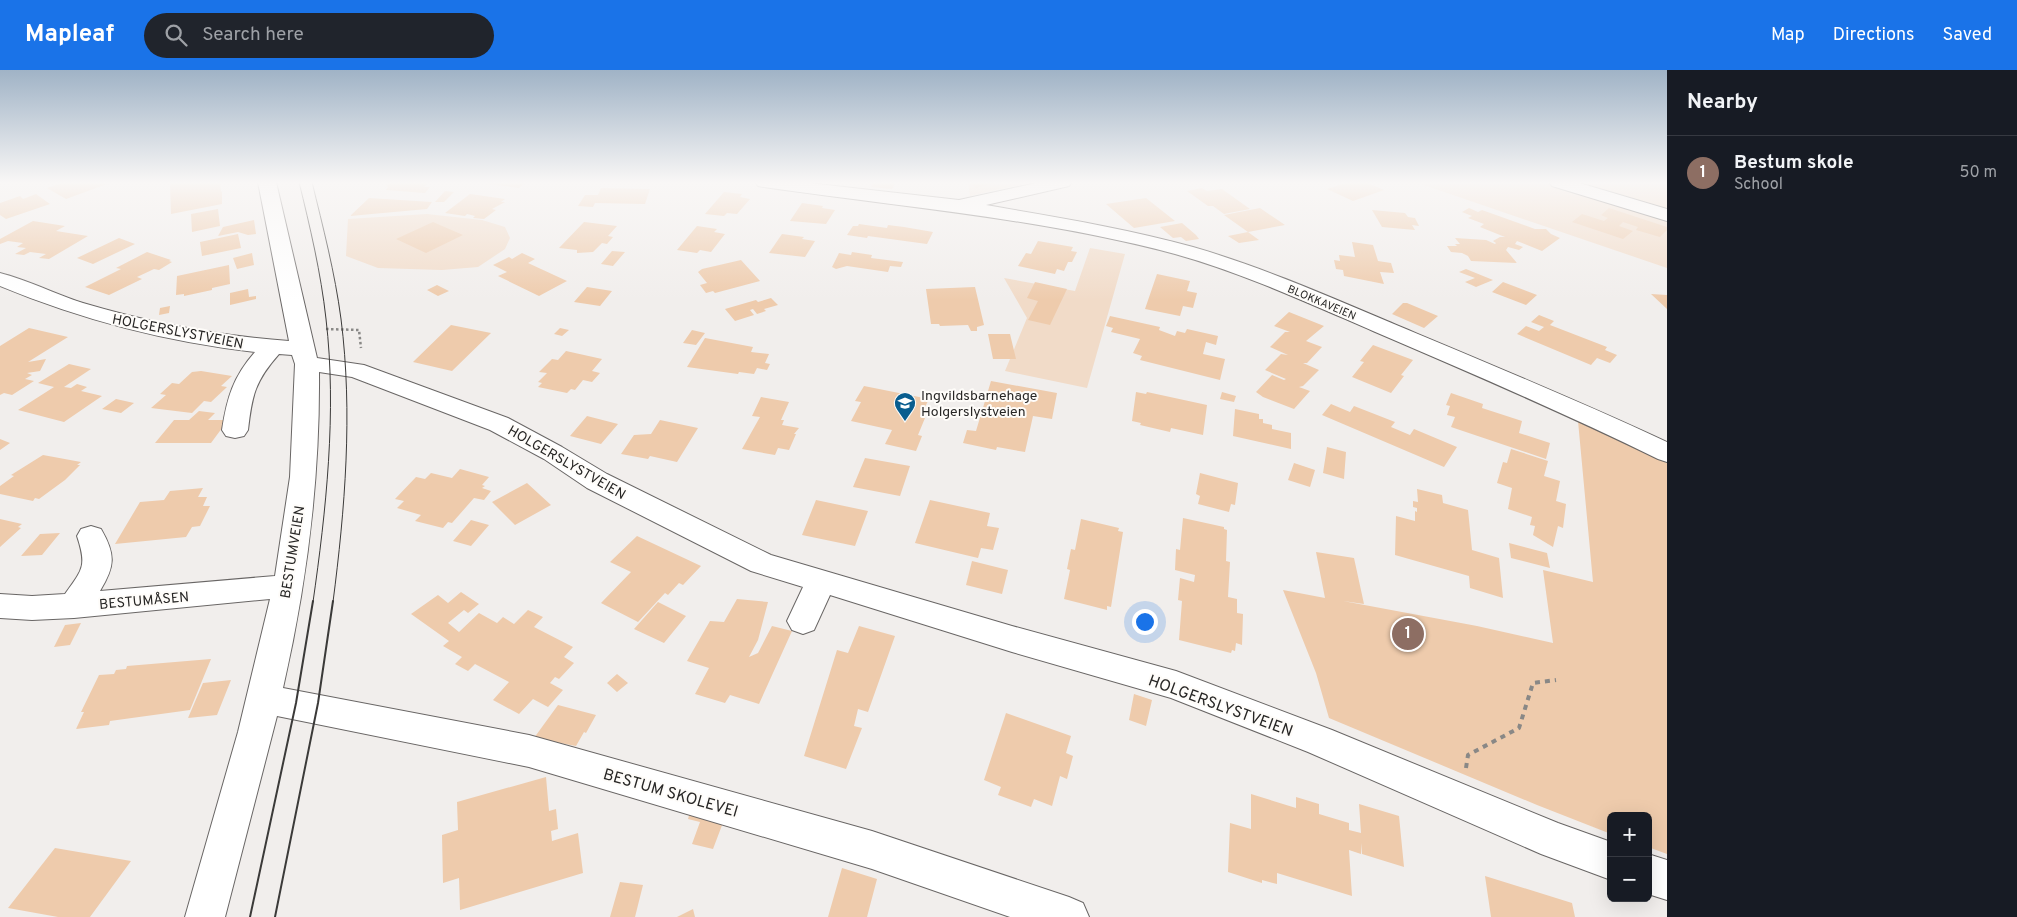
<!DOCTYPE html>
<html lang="en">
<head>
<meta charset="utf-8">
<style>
  body { margin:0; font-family:Overpass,sans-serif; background:#20242c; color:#f1f3f6 }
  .controls { position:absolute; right:15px; bottom:15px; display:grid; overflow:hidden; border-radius:8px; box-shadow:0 5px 20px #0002 }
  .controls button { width:45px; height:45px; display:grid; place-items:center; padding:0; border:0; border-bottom:1px solid #363941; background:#171b24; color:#f1f3f6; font:25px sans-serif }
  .you { position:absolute; left:1144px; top:551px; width:18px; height:18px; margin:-12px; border:4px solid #fff; border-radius:50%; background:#1a73e8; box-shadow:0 0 0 8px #1a73e833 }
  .badge { display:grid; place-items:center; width:32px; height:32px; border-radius:50%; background:#1a73e8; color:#fff; font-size:16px; font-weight:700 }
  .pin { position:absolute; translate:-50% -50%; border:2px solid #fff; box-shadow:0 1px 5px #0006 }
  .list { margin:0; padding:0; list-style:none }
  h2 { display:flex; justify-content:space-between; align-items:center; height:65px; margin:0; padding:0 20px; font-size:21px }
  h2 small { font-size:16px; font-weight:400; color:#9ea1a6 }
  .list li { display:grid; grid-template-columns:32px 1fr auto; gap:15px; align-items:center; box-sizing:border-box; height:75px; padding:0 20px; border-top:1px solid #363941 }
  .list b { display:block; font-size:19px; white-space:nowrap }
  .list p { margin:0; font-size:16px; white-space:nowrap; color:#9ea1a6 }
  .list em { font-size:16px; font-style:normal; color:#9ea1a6 }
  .icon { flex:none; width:28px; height:28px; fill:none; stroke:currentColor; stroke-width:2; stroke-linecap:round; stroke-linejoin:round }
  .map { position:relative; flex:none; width:1667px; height:847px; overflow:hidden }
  header { display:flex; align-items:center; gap:30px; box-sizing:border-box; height:70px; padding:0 25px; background:#1a73e8; color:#fff }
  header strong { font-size:24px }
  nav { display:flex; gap:28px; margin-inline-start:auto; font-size:18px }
  .search { width:350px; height:45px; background:#20242c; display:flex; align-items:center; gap:12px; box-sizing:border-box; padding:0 18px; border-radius:28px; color:#9ea1a6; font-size:19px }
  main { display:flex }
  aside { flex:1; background:#171b24 }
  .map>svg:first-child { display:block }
  .green { fill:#f1dbc8 }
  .building { fill:#eecbac }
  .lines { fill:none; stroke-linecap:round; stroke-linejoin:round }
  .minor-casing { stroke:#696665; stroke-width:2 }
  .path-far1 { stroke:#898886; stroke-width:2.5; stroke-dasharray:2.5 2.5; stroke-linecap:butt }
  .path { stroke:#898886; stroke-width:4; stroke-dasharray:5 5; stroke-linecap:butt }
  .minor { fill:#fff; fill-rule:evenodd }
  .tram-far1 { stroke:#3b3a39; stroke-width:1 }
  .tram { stroke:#3b3a39; stroke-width:2 }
  .labels { text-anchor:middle; stroke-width:4; stroke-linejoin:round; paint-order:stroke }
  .far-street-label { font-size:11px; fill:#272625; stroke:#fefcf9 }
  .street-label { font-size:14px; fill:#272625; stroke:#fefcf9 }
  .poi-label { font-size:14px; fill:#272625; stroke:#fefcf9; text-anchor:start }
  .near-street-label { font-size:16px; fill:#272625; stroke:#fefcf9 }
</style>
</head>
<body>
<header>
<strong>Mapleaf</strong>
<div class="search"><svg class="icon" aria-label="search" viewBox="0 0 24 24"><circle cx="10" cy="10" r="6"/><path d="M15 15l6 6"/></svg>Search here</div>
<nav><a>Map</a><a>Directions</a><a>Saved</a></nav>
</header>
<main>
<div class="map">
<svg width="1667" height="847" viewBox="0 0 1667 847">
  <rect width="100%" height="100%" fill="#f1eeec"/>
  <!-- green -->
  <path class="green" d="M 968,112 L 1031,112 L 970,126 Z
    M 1415,112 L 1667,112 L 1667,198 Z
    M 427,144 L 482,150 L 505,157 L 510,168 L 505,179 L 478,197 L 442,200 L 378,198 L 346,186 L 348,149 Z
    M 1090,178 L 1125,184 L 1087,318 L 1005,301 L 1027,248 L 1004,208 L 1075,221 Z"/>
  <!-- building -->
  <path class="building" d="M 65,112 L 102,112 L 107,114 L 66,129 L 47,118 Z
    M 170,112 L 220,112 L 221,122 L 222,121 L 222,134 L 171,144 Z
    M 393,112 L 429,112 L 424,117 L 430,117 L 425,123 L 386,120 L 388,117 L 386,116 Z
    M 491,112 L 526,112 L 519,118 L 488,114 Z
    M 874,112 L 896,112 L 892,119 L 871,117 Z
    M 969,112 L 996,112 L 996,113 L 976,118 Z
    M 1349,112 L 1365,112 L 1384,120 L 1353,131 L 1327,119 Z
    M 601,118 L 650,119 L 645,134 L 595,133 L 593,137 L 578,136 L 585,125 L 598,125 Z
    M 1202,118 L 1207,121 L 1222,119 L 1250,139 L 1224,144 L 1213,136 L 1208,136 L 1187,121 Z
    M 445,121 L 454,122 L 444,132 L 435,132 Z
    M 724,122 L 742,124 L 740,127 L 750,129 L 737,144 L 727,143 L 724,146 L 705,144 Z
    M 36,124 L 50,134 L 6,149 L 0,145 L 0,133 L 20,126 L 23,129 Z
    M 470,124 L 505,129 L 501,132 L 505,132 L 492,139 L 496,140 L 484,149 L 473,148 L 475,146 L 467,144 L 465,146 L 445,143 Z
    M 369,128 L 432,132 L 427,139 L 350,146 Z
    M 1146,128 L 1175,151 L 1134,158 L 1106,134 Z
    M 802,133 L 823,136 L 822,138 L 835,140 L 826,154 L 790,151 Z
    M 1260,138 L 1285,155 L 1248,162 L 1224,145 Z
    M 1469,138 L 1478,142 L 1482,140 L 1535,159 L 1546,159 L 1551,164 L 1560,168 L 1542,181 L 1517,171 L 1515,174 L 1523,177 L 1519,180 L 1508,177 L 1506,180 L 1517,193 L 1471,191 L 1468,186 L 1462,183 L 1451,182 L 1447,176 L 1457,176 L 1455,174 L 1460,174 L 1455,168 L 1486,170 L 1495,174 L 1496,173 L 1493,171 L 1500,167 L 1505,167 L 1480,157 L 1484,154 L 1468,148 L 1472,146 L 1462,142 Z
    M 1609,138 L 1667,157 L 1667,160 L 1660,167 L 1636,160 L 1638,157 L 1623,152 L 1619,156 L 1633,161 L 1623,169 L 1572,152 L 1582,144 L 1604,151 L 1608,148 L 1601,145 Z
    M 218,139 L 220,156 L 192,162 L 191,144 Z
    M 1372,140 L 1405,143 L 1408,147 L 1415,148 L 1419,156 L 1412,155 L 1415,160 L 1382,157 Z
    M 254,150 L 256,164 L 248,165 L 238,162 L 218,166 L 223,157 Z
    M 33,151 L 65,156 L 56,161 L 88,166 L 49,189 L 39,188 L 46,184 L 30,182 L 24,185 L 15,184 L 26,178 L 17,177 L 23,173 L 8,171 L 0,174 L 0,169 Z
    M 433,152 L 463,165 L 426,183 L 396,169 Z
    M 584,152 L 617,156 L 608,166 L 613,167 L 607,174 L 602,173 L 593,182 L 577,183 L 577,180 L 559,178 Z
    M 1182,153 L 1196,165 L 1199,169 L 1186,171 L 1181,167 L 1173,168 L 1160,157 Z
    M 859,154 L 887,158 L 888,155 L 904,157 L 933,162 L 927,174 L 868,166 L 867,168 L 847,165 L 853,156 L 858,156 Z
    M 697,156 L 717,159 L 714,162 L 725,164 L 711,182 L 700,180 L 697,183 L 677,180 Z
    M 1248,162 L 1259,170 L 1239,173 L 1228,166 Z
    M 238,164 L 241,178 L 202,186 L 200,172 Z
    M 782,164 L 804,167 L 802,169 L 815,171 L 805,187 L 769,183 Z
    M 119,168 L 135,174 L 93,194 L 77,188 Z
    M 1038,171 L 1073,177 L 1071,181 L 1077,182 L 1072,192 L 1068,192 L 1064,201 L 1057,199 L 1055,204 L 1018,196 L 1026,183 L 1031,184 Z
    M 1352,172 L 1373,175 L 1378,191 L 1391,193 L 1394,203 L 1380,202 L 1384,214 L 1344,206 L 1343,200 L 1336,199 L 1334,190 L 1340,191 L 1339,185 L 1355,187 Z
    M 612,181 L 625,182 L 613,196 L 601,194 Z
    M 147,182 L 171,190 L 169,191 L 172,192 L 159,200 L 154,199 L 137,207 L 142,209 L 109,225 L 85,217 L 121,199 L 116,198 Z
    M 852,182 L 872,185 L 871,188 L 903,192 L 901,197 L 890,196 L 888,202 L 847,196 L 836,199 L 832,197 L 839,183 L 851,185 Z
    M 252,183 L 254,195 L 237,199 L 233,188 Z
    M 522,183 L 535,189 L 528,193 L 567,211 L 539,226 L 498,206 L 507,202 L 493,195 L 509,187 L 512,189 Z
    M 741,190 L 760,211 L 715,223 L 713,221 L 706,223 L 700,215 L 707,213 L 698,202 L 702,199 Z
    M 229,195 L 230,214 L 212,218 L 212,220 L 184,226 L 184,224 L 176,225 L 177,206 Z
    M 1466,199 L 1493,210 L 1476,217 L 1465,212 L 1475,208 L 1459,202 Z
    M 1157,204 L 1190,211 L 1187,221 L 1197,223 L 1193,238 L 1183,236 L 1180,246 L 1145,239 Z
    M 1035,212 L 1067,219 L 1050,255 L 1028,250 L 1038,231 L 1027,228 Z
    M 1503,212 L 1537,225 L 1526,235 L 1492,222 Z
    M 437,215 L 449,221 L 438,226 L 427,220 Z
    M 587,217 L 612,221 L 600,236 L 574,232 Z
    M 975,217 L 984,255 L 977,257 L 977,261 L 971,261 L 968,255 L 940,256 L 939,254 L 931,254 L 926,219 Z
    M 248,219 L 249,227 L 256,226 L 256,229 L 230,235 L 230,223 Z
    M 1651,224 L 1667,225 L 1667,239 Z
    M 771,228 L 778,235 L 764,239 L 766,241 L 757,244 L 753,239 L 750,240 L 754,245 L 735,251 L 725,239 L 756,230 L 758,232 Z
    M 1403,233 L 1407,233 L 1438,246 L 1424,258 L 1392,244 Z
    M 170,236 L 169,243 L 159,245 L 160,238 Z
    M 1289,242 L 1324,256 L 1306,271 L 1322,277 L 1307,293 L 1303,293 L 1319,300 L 1303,316 L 1299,317 L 1310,321 L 1294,339 L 1263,327 L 1256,322 L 1272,305 L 1284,310 L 1286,309 L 1265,300 L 1281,284 L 1288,285 L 1270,277 L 1285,262 L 1290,262 L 1274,256 Z
    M 1539,245 L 1554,251 L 1550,255 L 1607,277 L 1605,280 L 1617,285 L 1610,293 L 1597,288 L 1591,295 L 1517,264 L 1526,256 L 1539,261 L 1544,257 L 1531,252 Z
    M 1110,246 L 1160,257 L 1159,260 L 1175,266 L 1177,261 L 1185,263 L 1187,259 L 1218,266 L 1216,275 L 1206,272 L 1203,284 L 1225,289 L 1220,310 L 1140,290 L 1142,286 L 1133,283 L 1140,269 L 1111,262 L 1113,258 L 1106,256 Z
    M 451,255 L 491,263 L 452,301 L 413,292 Z
    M 29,258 L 68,267 L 28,292 L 46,289 L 40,301 L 27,303 L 32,305 L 25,309 L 34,311 L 12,325 L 4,323 L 0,325 L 0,276 Z
    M 560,258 L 569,260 L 562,266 L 554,264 Z
    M 692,260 L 705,263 L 696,275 L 683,273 Z
    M 988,264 L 1010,264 L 1016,289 L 993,289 Z
    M 705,268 L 753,277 L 751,282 L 769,284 L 765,293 L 770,294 L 767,300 L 757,298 L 754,304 L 739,302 L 738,304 L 687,297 Z
    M 1373,275 L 1413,290 L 1401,305 L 1404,306 L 1391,323 L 1352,307 L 1364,292 L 1360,291 Z
    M 566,281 L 602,289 L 592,301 L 600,303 L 592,312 L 583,310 L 575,320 L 571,319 L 567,323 L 538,317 L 542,313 L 538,312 L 547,303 L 539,302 L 552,289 L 558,290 Z
    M 69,294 L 91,299 L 64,317 L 71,318 L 77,314 L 87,317 L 81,321 L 102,326 L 64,352 L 18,340 L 54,317 L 38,313 Z
    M 201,301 L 232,306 L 221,316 L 227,317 L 211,332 L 204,331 L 192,343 L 151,338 L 166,325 L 160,324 L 172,313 L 179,314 L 192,302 Z
    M 991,311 L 1057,323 L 1052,349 L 1033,346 L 1025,382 L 997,377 L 996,380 L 963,373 L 967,360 L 976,361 Z
    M 864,316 L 929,329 L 920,347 L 925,348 L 918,365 L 922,366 L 916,381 L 885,374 L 892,360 L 851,351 L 861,332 L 855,331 Z
    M 1136,322 L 1146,324 L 1147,322 L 1207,335 L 1203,365 L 1171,358 L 1170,362 L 1140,355 L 1141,353 L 1132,351 Z
    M 1222,322 L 1236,326 L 1234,332 L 1220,329 Z
    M 1451,323 L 1483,334 L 1482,338 L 1522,351 L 1519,363 L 1550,373 L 1546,389 L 1451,357 L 1455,347 L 1447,345 L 1450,336 L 1446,335 Z
    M 761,327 L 789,332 L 781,350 L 784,350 L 782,355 L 799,358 L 794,364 L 796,364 L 789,380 L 778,378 L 775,385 L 742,379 L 760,347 L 752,346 Z
    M 116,329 L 134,333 L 121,343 L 102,339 Z
    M 1331,334 L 1350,342 L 1354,336 L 1395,352 L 1391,357 L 1410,365 L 1414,359 L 1457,377 L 1444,397 L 1322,345 Z
    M 1235,339 L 1259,344 L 1259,349 L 1263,349 L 1263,353 L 1272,355 L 1272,359 L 1291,363 L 1291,379 L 1233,366 Z
    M 199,341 L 215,343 L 208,350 L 228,350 L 211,373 L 155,373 L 174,350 L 189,350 Z
    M 587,346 L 618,354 L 601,374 L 570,366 Z
    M 660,350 L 698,358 L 677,392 L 650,386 L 648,389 L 621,384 L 634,365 L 651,364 Z
    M 1578,351 L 1667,393 L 1667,784 L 1648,777 L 1648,746 L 1611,746 L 1611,764 L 1537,735 L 1329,648 L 1316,603 L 1283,520 L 1325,528 L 1316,482 L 1354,488 L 1364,534 L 1343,531 L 1477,556 L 1553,573 L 1543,500 L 1593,512 Z
    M 0,369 L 10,373 L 0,380 Z
    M 1327,377 L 1346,382 L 1344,409 L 1323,403 Z
    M 1511,379 L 1548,391 L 1544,406 L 1560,411 L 1556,431 L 1566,434 L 1563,458 L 1558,456 L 1553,477 L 1533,465 L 1535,456 L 1530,455 L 1532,447 L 1508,439 L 1512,418 L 1497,413 L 1503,392 L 1507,393 Z
    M 43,385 L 81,392 L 77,395 L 80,395 L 65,410 L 39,429 L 35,428 L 33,431 L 0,424 L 0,416 L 14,406 L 11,405 Z
    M 865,388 L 910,396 L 900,426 L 853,417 Z
    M 1294,393 L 1315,400 L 1310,417 L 1288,410 Z
    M 460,399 L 489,407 L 482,415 L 485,416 L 482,418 L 491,421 L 484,430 L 474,428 L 452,453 L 448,452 L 443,458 L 415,451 L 421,445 L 397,438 L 404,431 L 395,429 L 416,407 L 425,409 L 431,403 L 452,408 Z
    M 1200,403 L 1238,413 L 1235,435 L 1231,434 L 1229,442 L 1198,434 L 1200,426 L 1196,424 Z
    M 527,413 L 551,435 L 515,455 L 492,432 Z
    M 203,418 L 198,427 L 207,427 L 203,436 L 210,436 L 200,456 L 192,457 L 186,467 L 115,474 L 140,432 L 164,430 L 170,421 Z
    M 1417,419 L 1442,425 L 1443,433 L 1468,440 L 1472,480 L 1499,488 L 1503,528 L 1470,518 L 1469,506 L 1395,485 L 1396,446 L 1415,451 L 1415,441 L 1417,442 L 1417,438 L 1413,437 L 1413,431 L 1418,432 Z
    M 816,430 L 868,441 L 855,476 L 802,465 Z
    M 930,430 L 990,443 L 987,456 L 999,458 L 993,480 L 981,478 L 978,488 L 915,473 Z
    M 1183,448 L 1224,457 L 1224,459 L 1227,460 L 1226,491 L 1230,492 L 1228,527 L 1237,529 L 1237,543 L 1243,544 L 1242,575 L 1236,573 L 1235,581 L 1232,580 L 1231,583 L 1179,570 L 1182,531 L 1178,530 L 1180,508 L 1194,512 L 1195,505 L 1175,500 L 1176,479 L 1180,480 Z
    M 0,449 L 22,454 L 18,457 L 21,458 L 0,477 Z
    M 1081,449 L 1119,458 L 1118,461 L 1123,462 L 1111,537 L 1107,536 L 1107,540 L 1064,529 L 1070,500 L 1067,499 L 1071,479 L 1075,480 Z
    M 471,450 L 489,455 L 471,476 L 453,471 Z
    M 60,463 L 42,485 L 21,486 L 40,464 Z
    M 637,466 L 701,496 L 683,515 L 679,513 L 668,525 L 665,523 L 638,552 L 601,533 L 631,502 L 610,492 Z
    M 1509,473 L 1547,483 L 1550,498 L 1511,488 Z
    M 972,491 L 1008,500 L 1002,524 L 966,515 Z
    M 461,522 L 479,534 L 468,543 L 464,540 L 448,553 L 459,562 L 479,543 L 497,553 L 503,547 L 514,554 L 528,540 L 543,547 L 534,557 L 573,577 L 564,587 L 574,593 L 559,609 L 555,607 L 550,613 L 563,620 L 548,637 L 533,629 L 519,644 L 493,630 L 509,612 L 475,594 L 468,601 L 455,594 L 462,587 L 443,576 L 449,571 L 411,544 L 438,525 L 448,533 Z
    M 737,529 L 768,532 L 758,570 L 749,587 L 758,583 L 772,556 L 792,561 L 759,634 L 730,625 L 725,633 L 695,624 L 709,598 L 687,591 L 710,551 L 724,552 Z
    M 658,532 L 686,546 L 664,573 L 634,559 Z
    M 81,553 L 70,575 L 54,577 L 65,555 Z
    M 859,556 L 895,566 L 868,642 L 858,639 L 854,656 L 862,658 L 846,699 L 804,686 L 837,580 L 848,583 Z
    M 211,589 L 190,640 L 110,651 L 109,655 L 76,659 L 84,642 L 81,642 L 99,605 L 114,604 L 116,600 L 126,599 L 127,596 Z
    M 617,604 L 628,613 L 617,622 L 607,613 Z
    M 231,610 L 217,645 L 188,648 L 203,613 Z
    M 1134,624 L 1152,630 L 1146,656 L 1129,650 Z
    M 558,635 L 596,645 L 586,663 L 584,662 L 576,676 L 534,668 Z
    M 1006,643 L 1071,666 L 1066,683 L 1073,686 L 1067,709 L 1060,706 L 1052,736 L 1034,729 L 1031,737 L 998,725 L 1001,717 L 984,710 Z
    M 546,707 L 549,741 L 556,739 L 558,759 L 551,761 L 552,771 L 578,763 L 583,803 L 460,840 L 459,808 L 443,813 L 442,765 L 458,760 L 457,732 Z
    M 1251,724 L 1296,738 L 1296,727 L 1319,734 L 1319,744 L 1349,753 L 1349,760 L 1361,763 L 1359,734 L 1399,746 L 1404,797 L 1362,784 L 1361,773 L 1361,784 L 1349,780 L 1352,826 L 1277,803 L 1277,814 L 1262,810 L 1262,813 L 1228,802 L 1230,753 L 1251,759 Z
    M 690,742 L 724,750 L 713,779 L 692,774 L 700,752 L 688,749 Z
    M 55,778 L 131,791 L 90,847 L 58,847 L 8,838 Z
    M 842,798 L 877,809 L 867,847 L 828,847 Z
    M 1485,806 L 1572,833 L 1575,847 L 1491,847 Z
    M 620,812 L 643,815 L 635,847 L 610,847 Z
    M 693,839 L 695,847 L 677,847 Z"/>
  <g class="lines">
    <!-- minor casing -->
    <g class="minor-casing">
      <path id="minor" d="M 258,112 L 276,112 L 317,288 L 364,295 L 508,348 L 562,377 L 607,404 L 771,485 L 1012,556 L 1176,601 L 1332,660 L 1558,753 L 1611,772 L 1611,810 L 1541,784 L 1308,682 L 1171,628 L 1012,582 L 830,525 L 814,560 L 803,564 L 792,560 L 787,551 L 803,517 L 751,501 L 587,418 L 544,389 L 490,360 L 352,307 L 319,302 C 320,409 307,513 283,618 L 529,665 L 872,761 L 1069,827 L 1083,833 L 1089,847 L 1010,847 L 872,799 L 529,697 L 277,646 L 225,847 L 185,847 L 238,662 L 270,529 L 74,548 L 32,550 L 0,548 L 0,524 L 32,526 L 65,524 C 83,499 87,496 77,466 L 81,459 L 91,456 L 101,459 C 116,485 115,496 100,521 L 275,506 L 290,407 L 295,294 L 292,285 L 279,284 C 255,311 252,325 248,360 L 244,366 L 235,368 L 226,366 L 222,360 C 227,328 233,307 255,282 C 167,272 82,250 0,216 L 0,203 C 28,210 55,224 83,233 C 150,253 219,266 289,271 Z
        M 755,112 L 800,112 L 959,130 L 1041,112 L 1072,112 L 1069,116 L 986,135 C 1055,147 1125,158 1193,177 C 1262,197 1328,226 1394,254 C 1485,292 1577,330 1667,372 L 1667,392 L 1658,389 C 1564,343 1469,302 1373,261 C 1308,233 1243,203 1175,184 C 1040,148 901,137 764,117 L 758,116 Z
        M 1549,112 L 1576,112 L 1667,139 L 1667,151 L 1552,116 Z
        M 1648,784 L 1667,790 L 1667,830 L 1648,824 Z"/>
    </g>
    <!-- path-far1 -->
    <path class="path-far1" d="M 326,259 L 359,260 L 361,278"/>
    <!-- path -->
    <path class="path" d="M 1466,698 L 1468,685 L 1519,658 L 1533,613 L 1556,610"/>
    <!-- minor -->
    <use href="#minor" class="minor"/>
    <!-- tram-far1 -->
    <path class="tram-far1" d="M 299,112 C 310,157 321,203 326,249 C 337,342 326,441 313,532
      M 312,112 C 323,157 335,203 341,249 C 353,343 345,439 333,532"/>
    <!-- tram -->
    <path class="tram" d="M 250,847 L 296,633 L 313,531
      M 275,847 L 318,633 L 333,531"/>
  </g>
  <!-- sky -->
  <linearGradient id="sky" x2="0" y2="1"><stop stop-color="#a0b3c6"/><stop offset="0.49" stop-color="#f9f7f6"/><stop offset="1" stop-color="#f9f7f6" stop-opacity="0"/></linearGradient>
  <rect width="1667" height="230" fill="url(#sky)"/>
  <!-- icons -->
  <defs>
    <g id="school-pin" transform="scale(1.125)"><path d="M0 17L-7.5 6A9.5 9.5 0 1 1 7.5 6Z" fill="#085d8f" stroke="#fefcf9"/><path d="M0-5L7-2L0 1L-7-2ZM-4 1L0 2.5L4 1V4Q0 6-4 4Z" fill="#fff"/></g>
  </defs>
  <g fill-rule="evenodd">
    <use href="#school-pin" x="905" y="333"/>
  </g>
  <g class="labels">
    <!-- far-street labels -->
    <g class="far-street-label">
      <text transform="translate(1322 232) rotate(23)" y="4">BLOKKAVEIEN</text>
    </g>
    <!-- street labels -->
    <g class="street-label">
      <text transform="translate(178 261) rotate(11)" y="5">HOLGERSLYSTVEIEN</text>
      <text transform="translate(567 392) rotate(30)" y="5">HOLGERSLYSTVEIEN</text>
      <text transform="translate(292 482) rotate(-81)" y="5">BESTUMVEIEN</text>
      <text transform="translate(144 530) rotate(-5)" y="5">BESTUMÅSEN</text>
    </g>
    <!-- poi labels -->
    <g class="poi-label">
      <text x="921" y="330">Ingvildsbarnehage<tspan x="921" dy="16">Holgerslystveien</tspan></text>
    </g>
    <!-- near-street labels -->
    <g class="near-street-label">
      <text transform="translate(1221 635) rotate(20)" y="6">HOLGERSLYSTVEIEN</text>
      <text transform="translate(671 722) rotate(16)" y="6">BESTUM SKOLEVEI</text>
    </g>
  </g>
</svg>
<div class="controls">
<button>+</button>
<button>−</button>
</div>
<div class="you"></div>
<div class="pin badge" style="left:1408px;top:564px;background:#8d6e63">1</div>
</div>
<aside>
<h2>Nearby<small></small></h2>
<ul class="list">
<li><span class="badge" style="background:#8d6e63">1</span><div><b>Bestum skole</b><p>School</p></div><em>50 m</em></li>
</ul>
</aside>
</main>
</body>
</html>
